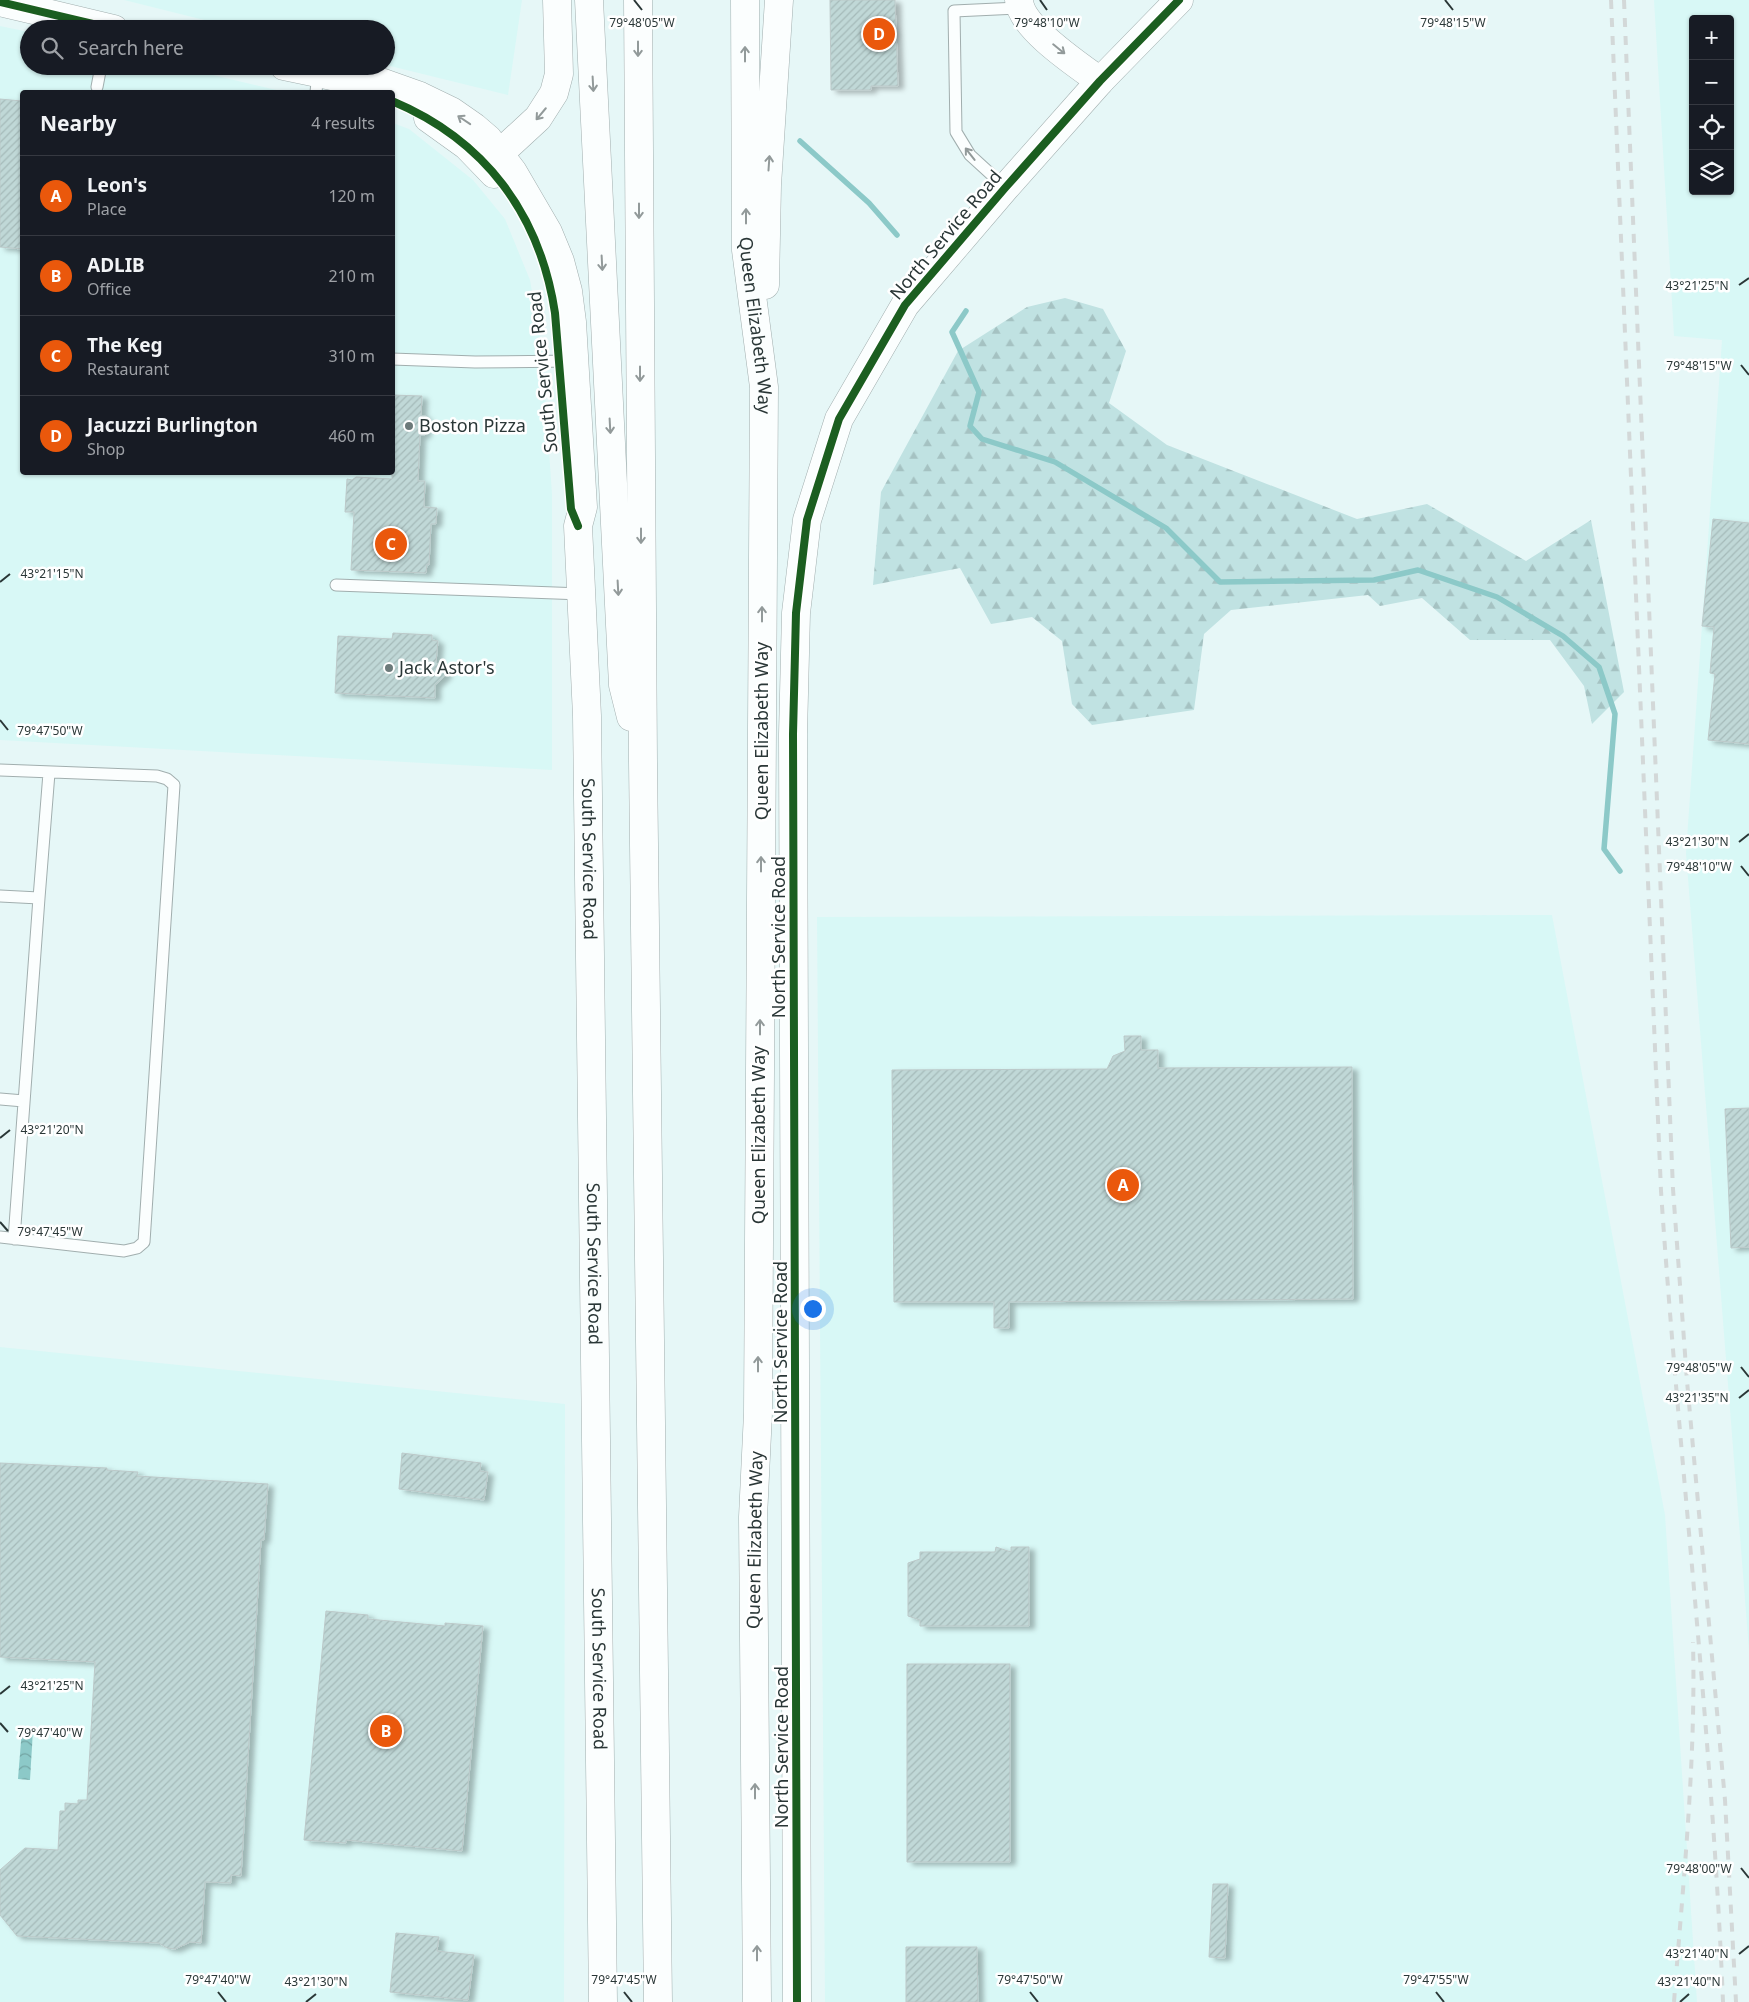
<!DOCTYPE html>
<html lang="en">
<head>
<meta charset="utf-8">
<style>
  body { margin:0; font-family:"Noto Sans",sans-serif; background:#242831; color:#f1f3f6 }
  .controls { position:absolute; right:15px; top:15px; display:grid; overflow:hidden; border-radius:5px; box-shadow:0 1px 4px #0004 }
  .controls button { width:45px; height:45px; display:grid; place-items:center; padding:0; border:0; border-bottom:1px solid #363941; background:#171b24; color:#f1f3f6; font:25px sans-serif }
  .you { position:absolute; left:812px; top:1308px; width:18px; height:18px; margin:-12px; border:4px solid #fff; border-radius:50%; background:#1a73e8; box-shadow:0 0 0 8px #1a73e833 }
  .badge { display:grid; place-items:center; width:32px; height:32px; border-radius:50%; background:#ea580c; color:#fff; font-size:16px; font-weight:700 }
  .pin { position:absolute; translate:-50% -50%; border:2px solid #fff; box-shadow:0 1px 5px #0006 }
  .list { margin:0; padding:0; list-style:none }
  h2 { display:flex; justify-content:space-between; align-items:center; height:65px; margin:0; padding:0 20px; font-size:21px }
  h2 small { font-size:16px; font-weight:400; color:#9ea1a6 }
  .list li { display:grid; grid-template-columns:32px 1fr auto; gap:15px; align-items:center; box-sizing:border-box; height:80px; padding:0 20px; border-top:1px solid #363941 }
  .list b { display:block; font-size:19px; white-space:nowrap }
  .list p { margin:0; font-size:16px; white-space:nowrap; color:#9ea1a6 }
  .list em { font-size:16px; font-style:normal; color:#9ea1a6 }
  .icon { flex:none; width:28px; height:28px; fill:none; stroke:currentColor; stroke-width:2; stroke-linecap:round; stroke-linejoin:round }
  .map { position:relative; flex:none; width:1749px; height:2002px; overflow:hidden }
  .search { position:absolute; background:#171b24; box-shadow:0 1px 4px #0004; left:20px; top:20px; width:375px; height:55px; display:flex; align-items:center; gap:12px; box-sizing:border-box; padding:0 18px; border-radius:28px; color:#9ea1a6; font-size:19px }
  .panel { position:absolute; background:#171b24; box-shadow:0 1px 4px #0004; left:20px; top:90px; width:375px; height:385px; border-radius:5px }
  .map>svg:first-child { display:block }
  .built { fill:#d8f8f6; fill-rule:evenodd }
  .forest { fill:url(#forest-firs) }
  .water { fill:url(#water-waves) }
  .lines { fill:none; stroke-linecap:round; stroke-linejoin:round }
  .stream { stroke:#8cc9c8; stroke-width:5.5 }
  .building { fill:url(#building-hatch); stroke:#bcc9c9; filter:url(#shadow) }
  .lane-casing { stroke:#a1aeae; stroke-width:13 }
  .secondary-casing { stroke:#a1aeae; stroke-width:29 }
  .highway-casing { stroke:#a1aeae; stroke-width:29 }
  .lane { stroke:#fbfefe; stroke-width:11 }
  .secondary { stroke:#fbfefe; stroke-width:28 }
  .highway { stroke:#fbfefe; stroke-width:28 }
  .rail { stroke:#d3d8d8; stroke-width:4; stroke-dasharray:9 9; stroke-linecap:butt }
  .cycleway-casing { stroke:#fff; stroke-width:11 }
  .cycleway { stroke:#1b5e20; stroke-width:8 }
  .oneway { stroke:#929a9a }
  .ticks { fill:none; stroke:#2a3737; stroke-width:2 }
  .poi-dot { fill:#6c7a7a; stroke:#fff; stroke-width:2 }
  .labels { text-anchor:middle; stroke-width:5; stroke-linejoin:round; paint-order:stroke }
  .street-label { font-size:18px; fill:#2a3737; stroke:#fff }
  .poi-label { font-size:18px; fill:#2a3737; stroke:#fff; text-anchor:start }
  .ticks-label { font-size:12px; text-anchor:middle; fill:#2a3737; stroke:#fff; stroke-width:5; stroke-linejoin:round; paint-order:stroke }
</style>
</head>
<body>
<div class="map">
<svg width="1749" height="2002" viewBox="0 0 1749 2002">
  <defs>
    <pattern id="forest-firs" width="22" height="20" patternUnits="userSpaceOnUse" patternTransform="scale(1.25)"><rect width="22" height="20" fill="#c0e2e2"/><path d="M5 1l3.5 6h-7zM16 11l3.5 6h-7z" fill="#a5c2c2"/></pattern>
    <pattern id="water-waves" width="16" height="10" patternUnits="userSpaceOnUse" patternTransform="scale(1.25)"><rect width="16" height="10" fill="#8cc9c8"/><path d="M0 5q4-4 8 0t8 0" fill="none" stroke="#73a4a3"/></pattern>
    <pattern id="building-hatch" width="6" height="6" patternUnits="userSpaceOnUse" patternTransform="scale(1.25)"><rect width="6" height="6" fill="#c0d8d7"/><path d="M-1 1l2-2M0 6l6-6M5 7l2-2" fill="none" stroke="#a5bab9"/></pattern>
    <filter id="shadow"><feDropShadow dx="5.5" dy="3" stdDeviation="2.5" flood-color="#0004"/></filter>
  </defs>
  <rect width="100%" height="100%" fill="#e6f7f7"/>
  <!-- built -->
  <path class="built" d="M 124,0 L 522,0 L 508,95 L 386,65 L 386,29 L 240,29 Z
    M 1654,0 L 1749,0 L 1749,1650 L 1686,853 L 1722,340 L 1674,336 ZM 1693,19 L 1730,19 L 1730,191 L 1693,191 Z
    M 0,26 L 29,32 L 29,66 L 175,66 L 285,92 L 22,92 L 22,472 L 392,472 L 393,123 L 409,129 L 473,180 L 505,219 L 530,280 L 542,350 L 552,494 L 552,770 L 0,740 Z
    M 1552,915 L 1665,1515 L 1697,2002 L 825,2002 L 817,917 Z
    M 0,1347 L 565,1404 L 564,2002 L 0,2002 Z"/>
  <!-- forest -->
  <path class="forest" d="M 1065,298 L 1103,309 L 1126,351 L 1109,403 L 1167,445 L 1357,519 L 1427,504 L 1526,561 L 1591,520 L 1624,692 L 1592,724 L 1584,686 L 1550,640 L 1470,640 L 1422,598 L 1380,606 L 1368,595 L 1231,610 L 1204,634 L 1194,710 L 1092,725 L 1072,704 L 1062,641 L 1032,617 L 991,624 L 960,568 L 873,585 L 881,492 L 958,351 L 1027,307 Z"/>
  <!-- water -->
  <path class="water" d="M 22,1729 L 33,1730 L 30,1780 L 18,1779 Z"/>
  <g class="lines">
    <!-- stream -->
    <path class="stream" d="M 800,141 L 869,203 L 897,235
      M 966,311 L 952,332 L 979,392 L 970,426 L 982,439 L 1055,462 L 1166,528 L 1220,582 L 1374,580 L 1418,570 L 1497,597 L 1563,636 L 1599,667 L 1615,714 L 1604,849 L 1620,871"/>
  </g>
  <!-- building -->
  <path class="building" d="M 830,0 L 895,0 L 898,86 L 871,86 L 871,90 L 831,90 Z
    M 0,99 L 22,101 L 22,249 L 0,247 Z
    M 392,395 L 422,396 L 421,416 L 426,416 L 425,435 L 420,435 L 418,481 L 425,481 L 424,507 L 437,508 L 436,524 L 431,524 L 429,565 L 427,564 L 426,573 L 351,570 L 354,512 L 345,512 L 347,479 L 352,480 L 356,477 L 392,479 Z
    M 1713,519 L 1749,523 L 1749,744 L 1708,740 L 1715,674 L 1710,673 L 1714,627 L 1702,626 Z
    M 393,633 L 432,635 L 432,640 L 438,641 L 436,662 L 447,674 L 435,685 L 435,698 L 335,693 L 338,636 L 392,639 Z
    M 1124,1036 L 1141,1036 L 1141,1050 L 1158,1050 L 1158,1068 L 1352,1067 L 1353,1299 L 1009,1302 L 1009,1328 L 994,1328 L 994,1302 L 894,1302 L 892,1070 L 1107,1069 L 1113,1056 L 1125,1051 Z
    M 1749,1108 L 1749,1247 L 1731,1248 L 1725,1109 Z
    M 402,1453 L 481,1463 L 480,1471 L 488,1472 L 484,1500 L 399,1489 Z
    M 0,1463 L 107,1468 L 107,1470 L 138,1472 L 137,1476 L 268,1484 L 264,1540 L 261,1540 L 241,1876 L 231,1875 L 231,1883 L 205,1882 L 201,1943 L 190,1942 L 175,1949 L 167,1948 L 159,1943 L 17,1936 L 0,1915 L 0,1870 L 25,1848 L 58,1850 L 60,1811 L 65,1811 L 65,1803 L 78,1804 L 78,1800 L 87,1800 L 95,1662 L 0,1657 Z
    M 996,1547 L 1011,1552 L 1011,1547 L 1029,1547 L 1029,1626 L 920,1626 L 920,1620 L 908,1616 L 908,1563 L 920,1559 L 920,1552 L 995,1552 Z
    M 326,1611 L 368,1615 L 368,1619 L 445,1626 L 445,1623 L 483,1626 L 462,1851 L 346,1840 L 346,1843 L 304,1840 Z
    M 907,1664 L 1010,1664 L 1010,1862 L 907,1862 Z
    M 1213,1884 L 1228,1884 L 1225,1958 L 1209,1957 Z
    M 396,1933 L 439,1937 L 437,1951 L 474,1955 L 468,2000 L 390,1992 Z
    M 906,1947 L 977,1947 L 978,2002 L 906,2002 Z"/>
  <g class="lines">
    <!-- lane casing -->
    <g class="lane-casing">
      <path id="lane" d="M 97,87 L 101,66
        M 316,92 L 318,73
        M 1005,187 L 970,155 L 956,132 L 954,11 L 1019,8
        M 392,359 L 475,362 L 575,361
        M 336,585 L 582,594
        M 0,770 L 157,776 L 167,779 L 174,785 L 144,1242 L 137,1248 L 124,1251 L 0,1237
        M 0,896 L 39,898 L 49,773
        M 0,1099 L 24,1101
        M 14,1239 L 39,898"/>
    </g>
    <!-- secondary casing -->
    <g class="secondary-casing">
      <g id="secondary">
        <path d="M 1019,0 C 1020,27 1078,65 1100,81"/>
        <path d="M 0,2 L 114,29"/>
        <path id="s1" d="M 284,66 L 351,80 L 372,79 L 420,96 L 451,111 L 474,127 L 488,139 L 513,172 L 548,232 L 560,261 L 568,291 L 572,322 L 583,507 L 578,526 L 587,716 L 603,2002"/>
        <path d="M 428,118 L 467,146 L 494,174"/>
        <path d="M 494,170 L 499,154 L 538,118 L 554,93 L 559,74 L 557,0"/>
        <path d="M 797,2002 L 793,734 L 796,613 L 807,520 L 839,419 L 905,305 L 1005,188 L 1100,81 L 1179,0"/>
      </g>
    </g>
    <!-- highway casing -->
    <g class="highway-casing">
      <g id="highway">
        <path d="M 589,0 L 623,685 L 631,717"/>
        <path d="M 638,0 L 643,762 L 658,2002"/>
        <path id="s2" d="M 745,0 L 746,250 L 764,387 L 758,1413 L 753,1517 L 757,2002"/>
        <path d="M 765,285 L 767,185 L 779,0"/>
      </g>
    </g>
    <!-- lane -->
    <use href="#lane" class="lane"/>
    <!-- secondary -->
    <use href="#secondary" class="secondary"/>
    <!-- highway -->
    <use href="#highway" class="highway"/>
    <!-- rail -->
    <path class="rail" d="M 1611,0 L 1661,1191 C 1679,1461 1712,1731 1723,2002
      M 1624,0 L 1673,1189 L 1687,1381 L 1725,1800 L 1736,2002
      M 1674,2002 C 1683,1883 1696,1762 1693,1642"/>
    <!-- cycleway casing -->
    <g class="cycleway-casing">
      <path id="cycleway" d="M 0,2 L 114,29
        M 392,101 C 485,140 540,214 555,313 L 571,509 L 578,526
        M 797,2002 L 793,734 L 796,613 L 807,520 L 839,419 L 905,305 L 1005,188 L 1100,81 L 1179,0"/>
    </g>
    <!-- cycleway -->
    <use href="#cycleway" class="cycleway"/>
  </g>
  <!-- one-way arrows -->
  <defs><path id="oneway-shaft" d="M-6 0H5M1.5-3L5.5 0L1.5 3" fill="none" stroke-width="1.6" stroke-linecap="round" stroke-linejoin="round" transform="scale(1.25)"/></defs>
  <g class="oneway">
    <use href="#oneway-shaft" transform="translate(638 49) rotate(90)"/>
    <use href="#oneway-shaft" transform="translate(1059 49) rotate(39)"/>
    <use href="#oneway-shaft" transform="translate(745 54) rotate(-90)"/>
    <use href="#oneway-shaft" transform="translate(593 84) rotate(87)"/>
    <use href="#oneway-shaft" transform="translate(541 114) rotate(130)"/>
    <use href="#oneway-shaft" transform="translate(464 120) rotate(-146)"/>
    <use href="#oneway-shaft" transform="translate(970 154) rotate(-128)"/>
    <use href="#oneway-shaft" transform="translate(769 163) rotate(-86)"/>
    <use href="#oneway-shaft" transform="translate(639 211) rotate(90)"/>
    <use href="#oneway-shaft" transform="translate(746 216) rotate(-90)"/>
    <use href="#oneway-shaft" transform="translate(602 263) rotate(87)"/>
    <use href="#oneway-shaft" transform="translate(640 374) rotate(90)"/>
    <use href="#oneway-shaft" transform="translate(610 426) rotate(87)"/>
    <use href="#oneway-shaft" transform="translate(641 536) rotate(90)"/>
    <use href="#oneway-shaft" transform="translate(618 588) rotate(87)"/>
    <use href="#oneway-shaft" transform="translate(762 614) rotate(-90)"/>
    <use href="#oneway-shaft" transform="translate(761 864) rotate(-90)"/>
    <use href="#oneway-shaft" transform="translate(760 1027) rotate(-90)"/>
    <use href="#oneway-shaft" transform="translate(758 1364) rotate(-90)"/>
    <use href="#oneway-shaft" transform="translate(755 1791) rotate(-90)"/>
    <use href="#oneway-shaft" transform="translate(757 1953) rotate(-90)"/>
  </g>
  <!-- ticks -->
  <path class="ticks" d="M 634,0 L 642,10M 1040,0 L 1047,10M 1445,0 L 1453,10M 1739,285 L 1749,278M 1741,365 L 1749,375M 0,582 L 10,574M 0,720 L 8,730M 1739,842 L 1749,834M 1741,866 L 1749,876M 0,1138 L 10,1130M 0,1222 L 8,1231M 1741,1367 L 1749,1377M 1739,1398 L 1749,1390M 0,1694 L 10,1686M 0,1723 L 8,1732M 1741,1868 L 1749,1878M 1739,1954 L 1749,1946M 218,1992 L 226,2002M 624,1992 L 632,2002M 1030,1992 L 1038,2002M 1436,1992 L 1444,2002M 306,2002 L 316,1994M 1680,2002 L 1689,1994"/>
  <!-- markers -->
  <g class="poi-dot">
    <circle cx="409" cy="426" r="5"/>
    <circle cx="389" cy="668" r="5"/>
  </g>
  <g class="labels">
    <!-- street labels -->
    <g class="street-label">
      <text transform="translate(946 235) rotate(-50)" y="6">North Service Road</text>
      <text dy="6" stroke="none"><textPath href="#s2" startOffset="326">Queen Elizabeth Way</textPath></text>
      <text transform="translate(543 372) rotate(-96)" y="6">South Service Road</text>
      <text transform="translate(762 731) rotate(-90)" y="6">Queen Elizabeth Way</text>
      <text dy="6" stroke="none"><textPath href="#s1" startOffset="964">South Service Road</textPath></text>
      <text transform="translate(779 937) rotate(-90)" y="6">North Service Road</text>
      <text transform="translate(759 1135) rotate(-90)" y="6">Queen Elizabeth Way</text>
      <text dy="6" stroke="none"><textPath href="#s1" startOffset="1369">South Service Road</textPath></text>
      <text transform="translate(781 1342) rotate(-90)" y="6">North Service Road</text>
      <text transform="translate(755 1540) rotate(-89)" y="6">Queen Elizabeth Way</text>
      <text dy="6" stroke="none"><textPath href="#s1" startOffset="1774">South Service Road</textPath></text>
      <text transform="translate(782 1747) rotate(-90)" y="6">North Service Road</text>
    </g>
    <!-- poi labels -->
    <g class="poi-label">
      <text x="419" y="432">Boston Pizza</text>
      <text x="399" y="674">Jack Astor's</text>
    </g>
  </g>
  <g class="ticks-label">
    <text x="642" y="27">79°48'05"W</text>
    <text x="1047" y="27">79°48'10"W</text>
    <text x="1453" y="27">79°48'15"W</text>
    <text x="1697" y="290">43°21'25"N</text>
    <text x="1699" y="370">79°48'15"W</text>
    <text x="52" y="578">43°21'15"N</text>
    <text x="50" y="735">79°47'50"W</text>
    <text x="1697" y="846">43°21'30"N</text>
    <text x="1699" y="871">79°48'10"W</text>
    <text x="52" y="1134">43°21'20"N</text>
    <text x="50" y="1236">79°47'45"W</text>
    <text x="1699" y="1372">79°48'05"W</text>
    <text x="1697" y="1402">43°21'35"N</text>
    <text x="52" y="1690">43°21'25"N</text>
    <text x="50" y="1737">79°47'40"W</text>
    <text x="1699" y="1873">79°48'00"W</text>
    <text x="1697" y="1958">43°21'40"N</text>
    <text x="218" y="1984">79°47'40"W</text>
    <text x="624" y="1984">79°47'45"W</text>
    <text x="1030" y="1984">79°47'50"W</text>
    <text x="1436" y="1984">79°47'55"W</text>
    <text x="316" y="1986">43°21'30"N</text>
    <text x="1689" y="1986">43°21'40"N</text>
  </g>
</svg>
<div class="controls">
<button>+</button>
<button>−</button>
<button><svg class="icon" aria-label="locate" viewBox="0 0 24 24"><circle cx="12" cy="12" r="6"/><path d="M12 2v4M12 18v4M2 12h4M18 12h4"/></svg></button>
<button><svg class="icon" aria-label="layers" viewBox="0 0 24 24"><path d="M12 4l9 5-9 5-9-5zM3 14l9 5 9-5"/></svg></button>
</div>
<div class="you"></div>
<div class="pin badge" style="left:1123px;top:1185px">A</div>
<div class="pin badge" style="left:386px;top:1731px">B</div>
<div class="pin badge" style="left:391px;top:544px">C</div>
<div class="pin badge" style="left:879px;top:34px">D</div>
<div class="search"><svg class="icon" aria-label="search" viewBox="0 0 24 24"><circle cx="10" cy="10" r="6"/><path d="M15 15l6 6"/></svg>Search here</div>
<section class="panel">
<h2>Nearby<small>4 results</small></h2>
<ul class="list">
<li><span class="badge">A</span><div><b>Leon's</b><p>Place</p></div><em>120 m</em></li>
<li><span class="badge">B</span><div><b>ADLIB</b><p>Office</p></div><em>210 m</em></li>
<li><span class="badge">C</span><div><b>The Keg</b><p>Restaurant</p></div><em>310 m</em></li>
<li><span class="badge">D</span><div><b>Jacuzzi Burlington</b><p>Shop</p></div><em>460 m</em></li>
</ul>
</section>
</div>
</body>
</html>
